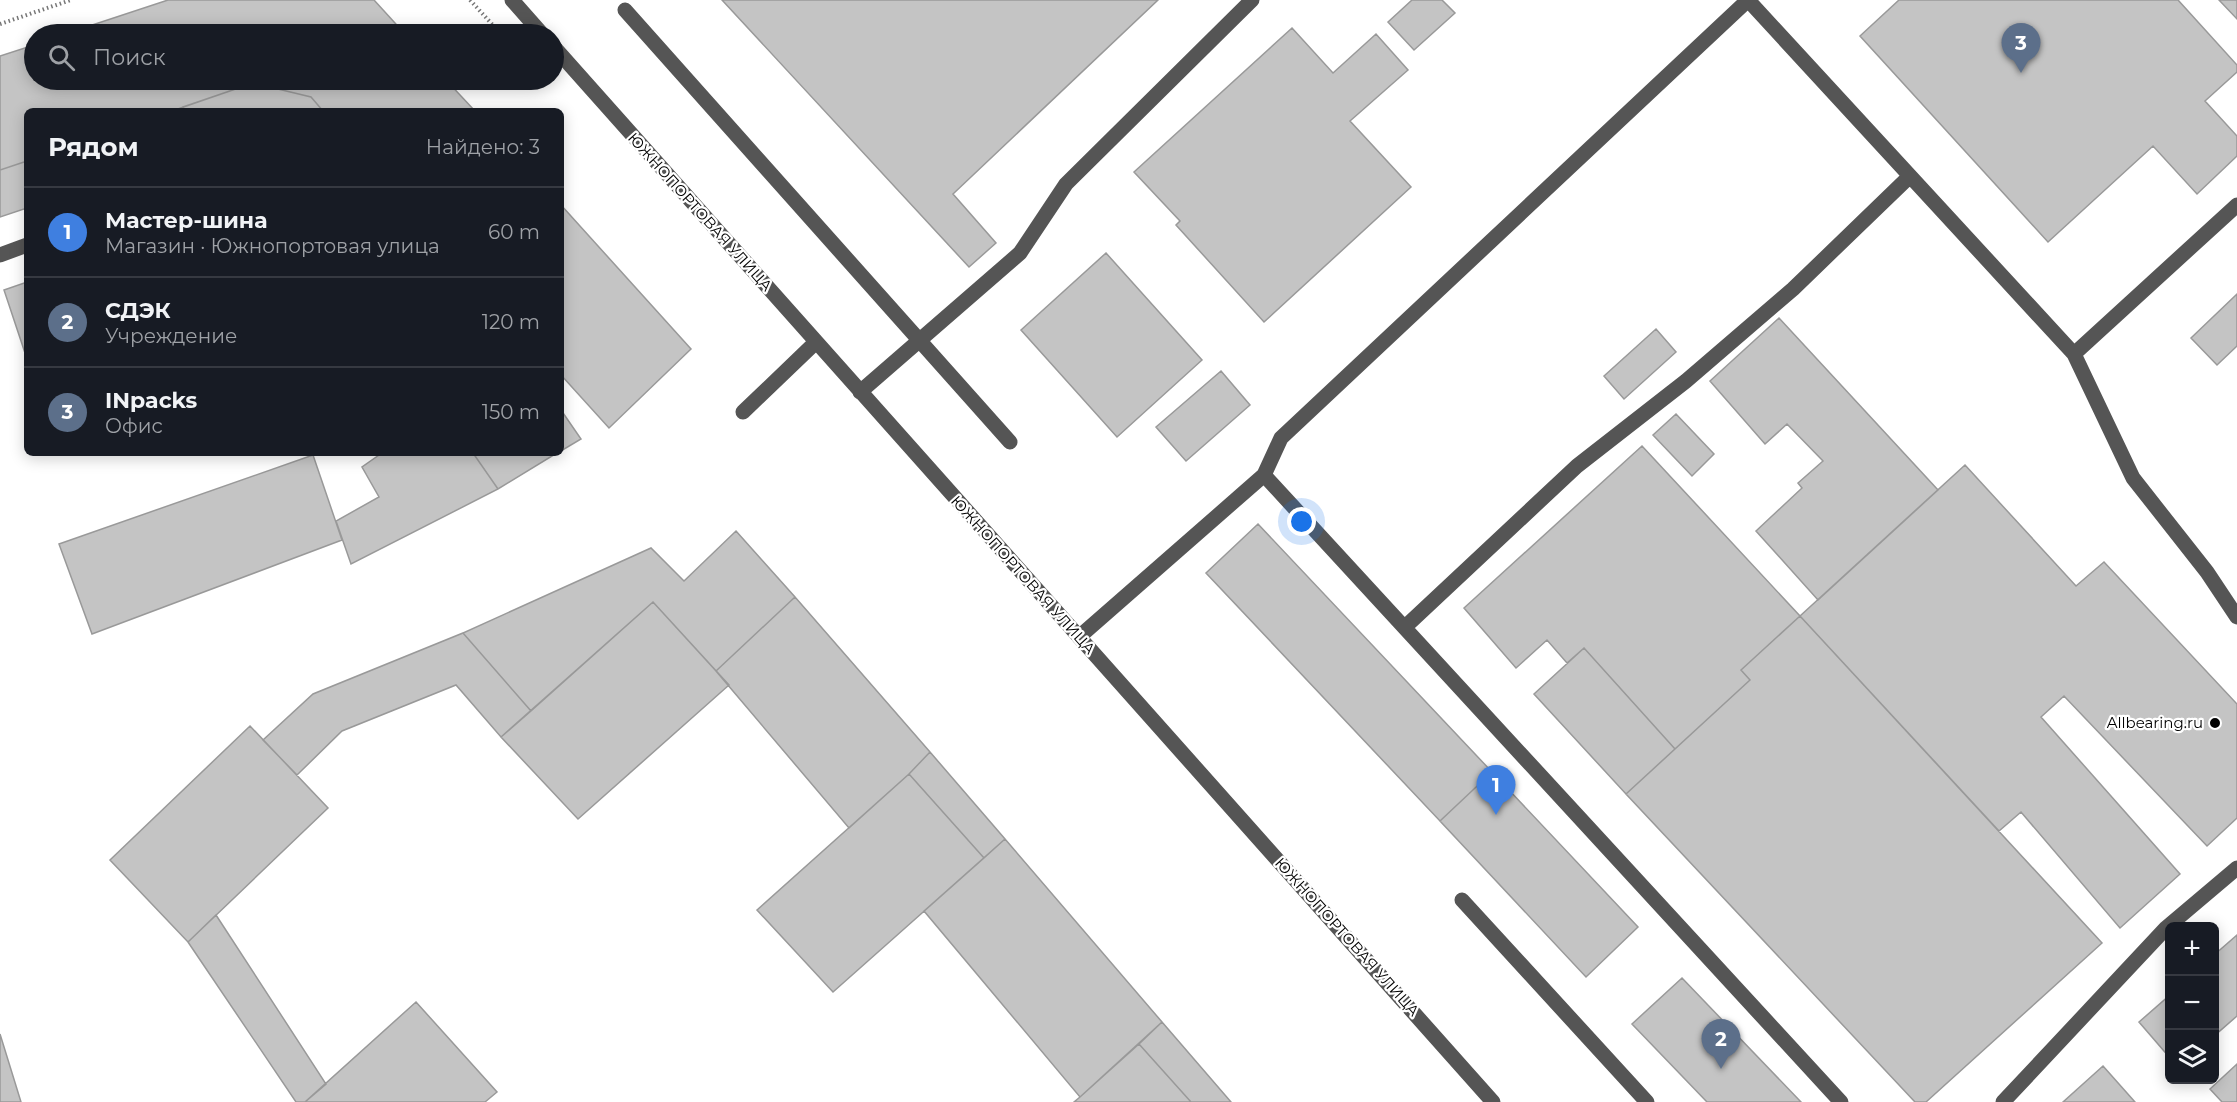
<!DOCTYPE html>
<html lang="ru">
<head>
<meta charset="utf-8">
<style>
  body { margin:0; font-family:Montserrat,sans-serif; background:#20242c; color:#f1f3f6 }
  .controls { position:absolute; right:18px; bottom:18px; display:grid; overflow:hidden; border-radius:9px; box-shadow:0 3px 15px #0003 }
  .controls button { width:54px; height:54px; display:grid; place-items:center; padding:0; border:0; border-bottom:2px solid #363941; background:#171b24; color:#f1f3f6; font:30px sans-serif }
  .you { position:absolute; left:1302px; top:522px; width:21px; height:21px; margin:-15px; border:4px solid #fff; border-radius:50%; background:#1a73e8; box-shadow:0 0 0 9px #1a73e833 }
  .badge { display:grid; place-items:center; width:39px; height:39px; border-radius:50%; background:#858687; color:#fff; font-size:20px; font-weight:700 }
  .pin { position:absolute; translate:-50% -50px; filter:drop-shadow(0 2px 3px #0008) }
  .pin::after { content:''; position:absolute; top:32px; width:21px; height:18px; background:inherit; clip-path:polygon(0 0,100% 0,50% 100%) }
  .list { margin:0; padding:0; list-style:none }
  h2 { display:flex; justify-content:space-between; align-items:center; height:78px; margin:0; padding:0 24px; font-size:26px }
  h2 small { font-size:20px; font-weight:400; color:#9ea1a6 }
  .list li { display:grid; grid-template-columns:39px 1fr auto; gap:18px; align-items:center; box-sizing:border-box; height:90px; padding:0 24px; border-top:2px solid #363941 }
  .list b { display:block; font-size:22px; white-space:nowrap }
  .list p { margin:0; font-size:20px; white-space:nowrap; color:#9ea1a6 }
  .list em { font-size:20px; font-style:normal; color:#9ea1a6 }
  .icon { flex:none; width:33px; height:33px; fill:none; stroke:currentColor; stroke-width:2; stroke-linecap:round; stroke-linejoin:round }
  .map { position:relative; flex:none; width:2237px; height:1102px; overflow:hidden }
  .search { position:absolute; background:#171b24; box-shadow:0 3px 15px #0003; left:24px; top:24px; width:540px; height:66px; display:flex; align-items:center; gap:15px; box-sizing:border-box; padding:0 21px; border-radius:33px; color:#9ea1a6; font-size:22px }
  .panel { position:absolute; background:#171b24; box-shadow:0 3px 15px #0003; left:24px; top:108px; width:540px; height:348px; border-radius:9px }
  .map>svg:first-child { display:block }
  .building { fill:#c4c4c4; stroke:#999; stroke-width:1.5 }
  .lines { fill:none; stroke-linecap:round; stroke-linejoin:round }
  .path { stroke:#777; stroke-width:4; stroke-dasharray:1.5 3; stroke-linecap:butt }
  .minor { stroke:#555; stroke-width:15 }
  .poi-dot { fill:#000; stroke:#fff; stroke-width:2 }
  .labels { text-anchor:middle; stroke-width:4.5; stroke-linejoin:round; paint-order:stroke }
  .street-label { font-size:15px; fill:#000; stroke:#fff }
  .poi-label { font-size:15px; fill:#000; stroke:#fff; text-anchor:end }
</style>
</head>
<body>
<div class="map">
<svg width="2237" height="1102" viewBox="0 0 2237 1102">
  <rect width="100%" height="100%" fill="#fff"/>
  <!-- building -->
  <path class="building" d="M 168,0 L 374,0 L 405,34 L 65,34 Z
    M 722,0 L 1158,0 L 953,194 L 996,243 L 969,267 Z
    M 1412,0 L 1442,0 L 1455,13 L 1414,50 L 1388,22 Z
    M 1899,0 L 2178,0 L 2237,65 L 2237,72 L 2205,101 L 2237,136 L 2237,156 L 2197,194 L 2153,146 L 2048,242 L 1860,36 Z
    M 2219,0 L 2237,0 L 2237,19 Z
    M 1292,28 L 1333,73 L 1376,34 L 1408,70 L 1350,121 L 1411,187 L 1264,322 L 1176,225 L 1180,221 L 1134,172 Z
    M 34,45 L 34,80 L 446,80 L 475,111 L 323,111 L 311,97 L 253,83 L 172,111 L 27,111 L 27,161 L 0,170 L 0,56 Z
    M 253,83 L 311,97 L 323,111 L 185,111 L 183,107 Z
    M 27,161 L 27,208 L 0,217 L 0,170 Z
    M 561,205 L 691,349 L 609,428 L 561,375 Z
    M 1106,253 L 1202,360 L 1117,437 L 1021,330 Z
    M 27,282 L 27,359 L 4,290 Z
    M 2237,294 L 2237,346 L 2217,365 L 2191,338 Z
    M 1779,318 L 1938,490 L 1818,600 L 1756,531 L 1802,488 L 1798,483 L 1823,461 L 1787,424 L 1765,444 L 1710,381 Z
    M 1656,329 L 1676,352 L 1624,399 L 1604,376 Z
    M 1221,371 L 1250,405 L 1186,461 L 1156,427 Z
    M 561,410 L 581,439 L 561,451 Z
    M 1676,414 L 1714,454 L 1692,476 L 1653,435 Z
    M 1642,446 L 1800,616 L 1741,670 L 1750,680 L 1675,749 L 1584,648 L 1567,663 L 1547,640 L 1516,668 L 1464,608 Z
    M 382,453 L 473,453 L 498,489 L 351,564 L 336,521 L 379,497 L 362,467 Z
    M 473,453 L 557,453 L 498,489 Z
    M 313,455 L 342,540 L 92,634 L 59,544 Z
    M 1965,465 L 2076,586 L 2104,562 L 2237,704 L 2237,818 L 2207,846 L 2064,696 L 2041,717 L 2180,874 L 2120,928 L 2021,812 L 1999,831 L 1800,616 Z
    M 1258,524 L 1492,772 L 1440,821 L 1206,573 Z
    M 736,531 L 795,597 L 716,671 L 653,602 L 531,711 L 463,633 L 651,548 L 684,581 Z
    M 795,597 L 930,752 L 909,774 L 849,828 L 716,671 Z
    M 653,602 L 729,685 L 578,819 L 501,737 Z
    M 1800,616 L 2102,943 L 1926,1102 L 1915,1102 L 1626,794 L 1750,680 L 1741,670 Z
    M 463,633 L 531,711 L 501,737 L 456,685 L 342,731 L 297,775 L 263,740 L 313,694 Z
    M 1584,648 L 1675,749 L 1626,794 L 1534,694 Z
    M 250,726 L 328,808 L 188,942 L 110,860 Z
    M 930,752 L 1005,839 L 984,858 L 909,774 Z
    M 1492,772 L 1638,927 L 1586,977 L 1440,821 Z
    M 909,774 L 984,858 L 833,992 L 757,910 Z
    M 1005,839 L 1162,1022 L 1080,1097 L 924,911 Z
    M 216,915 L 326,1084 L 305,1102 L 296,1102 L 188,942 Z
    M 2237,935 L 2237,1016 L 2214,1036 L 2214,955 Z
    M 1682,978 L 1801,1102 L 1707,1102 L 1632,1024 Z
    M 2170,995 L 2170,1058 L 2139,1022 Z
    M 416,1002 L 497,1092 L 485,1102 L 305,1102 Z
    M 1162,1022 L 1231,1102 L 1191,1102 L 1139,1044 Z
    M 0,1034 L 21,1102 L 0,1102 Z
    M 1139,1044 L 1191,1102 L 1074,1102 L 1080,1097 Z
    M 2237,1064 L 2237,1102 L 2222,1102 L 2210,1089 Z
    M 2103,1066 L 2135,1102 L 2063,1102 Z"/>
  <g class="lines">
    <!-- path -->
    <path class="path" d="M 470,0 L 501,34
      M 0,24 L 71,0"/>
    <!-- minor -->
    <path class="minor" d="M 512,0 L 542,34
      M 1748,0 L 2074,354 L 2237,205
      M 625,10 L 1010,442
      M 554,47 L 1493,1102
      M 0,255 L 27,245
      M 2074,354 L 2133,478 L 2207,572 L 2237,617
      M 860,392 L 1020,253 L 1066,184 L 1252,0
      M 743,412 L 816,342
      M 1264,475 L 1281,438 L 1748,0
      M 1405,627 L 1577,466 L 1686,381 L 1793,289 L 1910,176
      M 1079,637 L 1264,475 L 1841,1102
      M 1462,900 L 1647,1102
      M 2003,1102 L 2166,928 L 2237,868"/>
  </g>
  <!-- markers -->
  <circle class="poi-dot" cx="2215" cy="723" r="6"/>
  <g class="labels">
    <!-- street labels -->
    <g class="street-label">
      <text transform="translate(700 212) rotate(48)" y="5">ЮЖНОПОРТОВАЯ УЛИЦА</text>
      <text transform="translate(1023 575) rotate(48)" y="5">ЮЖНОПОРТОВАЯ УЛИЦА</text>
      <text transform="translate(1347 937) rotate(48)" y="5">ЮЖНОПОРТОВАЯ УЛИЦА</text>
    </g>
    <!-- poi labels -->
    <g class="poi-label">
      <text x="2203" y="728">Allbearing.ru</text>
    </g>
  </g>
</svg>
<div class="controls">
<button>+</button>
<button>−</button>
<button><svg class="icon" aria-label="layers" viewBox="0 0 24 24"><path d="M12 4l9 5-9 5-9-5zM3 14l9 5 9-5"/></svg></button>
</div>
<div class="you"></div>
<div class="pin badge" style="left:1496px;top:815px;background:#3f7fe0">1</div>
<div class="pin badge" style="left:1721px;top:1069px;background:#5c6f8a">2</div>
<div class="pin badge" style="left:2021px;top:73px;background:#5c6f8a">3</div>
<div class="search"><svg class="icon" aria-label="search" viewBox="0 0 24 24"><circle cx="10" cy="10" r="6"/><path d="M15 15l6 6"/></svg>Поиск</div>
<section class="panel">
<h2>Рядом<small>Найдено: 3</small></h2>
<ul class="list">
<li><span class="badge" style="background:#3f7fe0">1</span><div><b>Мастер-шина</b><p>Магазин · Южнопортовая улица</p></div><em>60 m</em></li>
<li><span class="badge" style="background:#5c6f8a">2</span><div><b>СДЭК</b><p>Учреждение</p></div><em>120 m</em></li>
<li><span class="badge" style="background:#5c6f8a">3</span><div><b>INpacks</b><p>Офис</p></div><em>150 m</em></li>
</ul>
</section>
</div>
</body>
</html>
